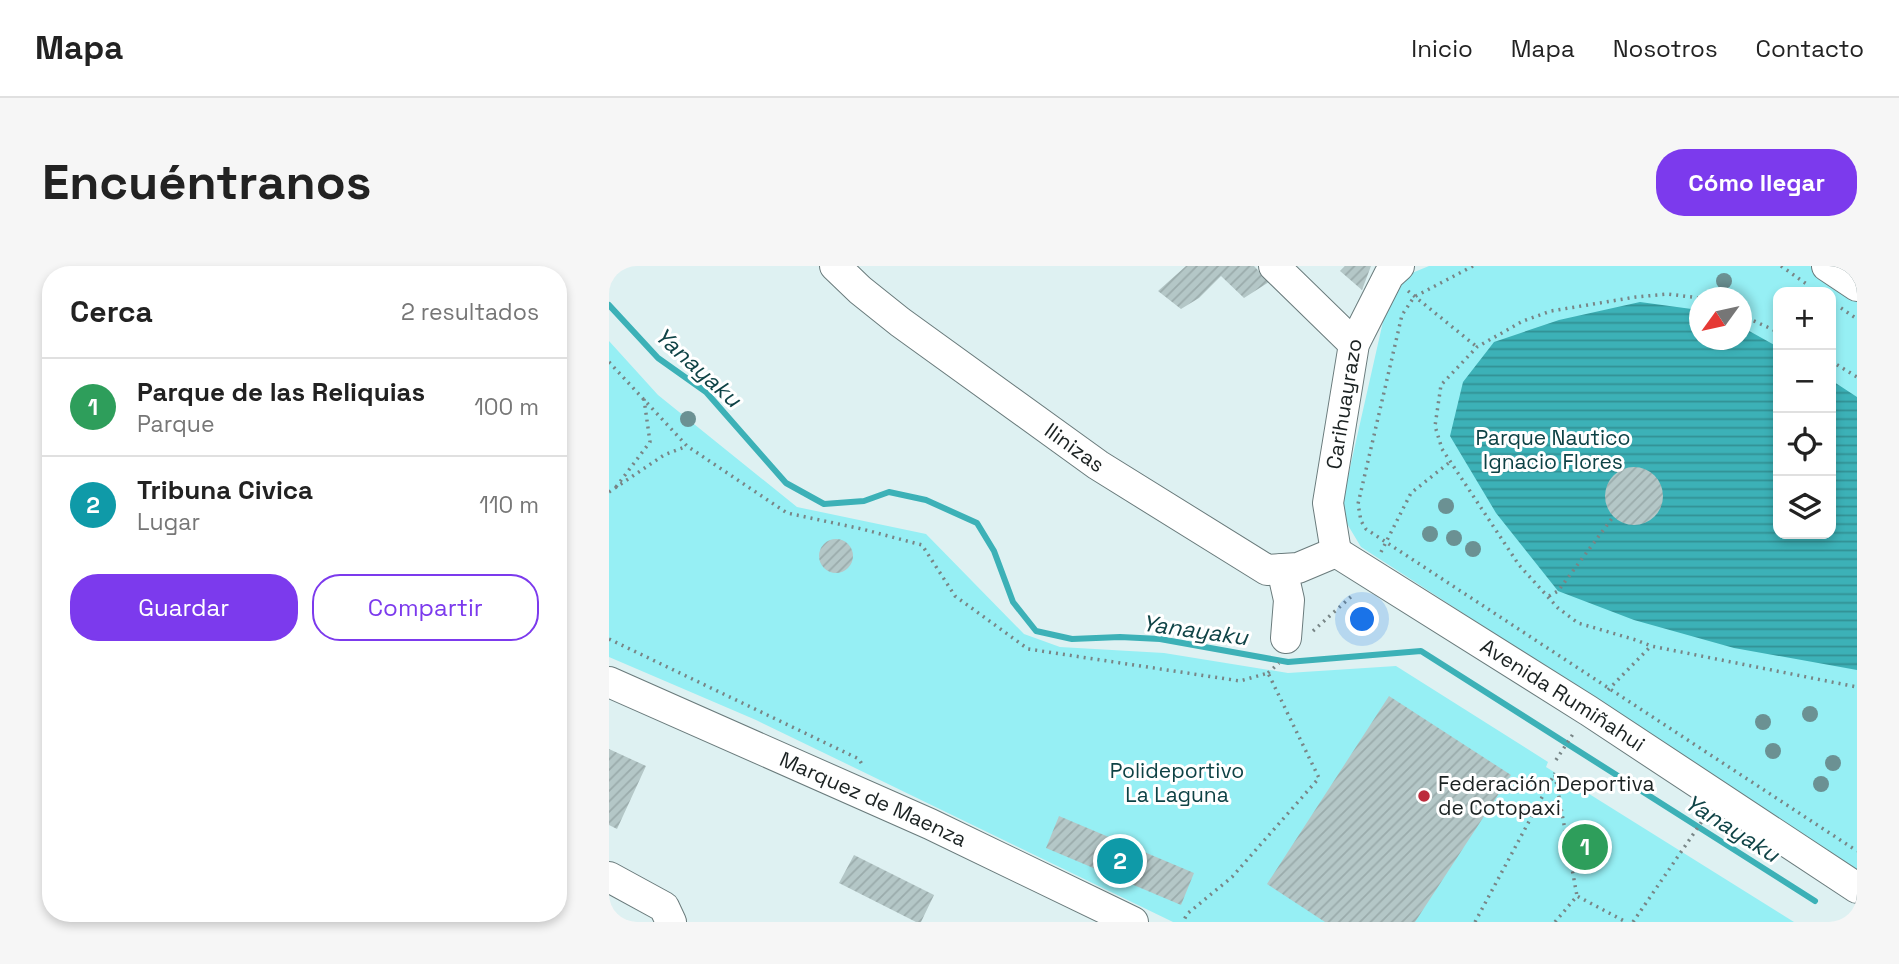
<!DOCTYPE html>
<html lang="es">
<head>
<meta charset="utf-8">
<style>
  body { margin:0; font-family:"Space Grotesk",sans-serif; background:#f6f6f6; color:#222 }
  .controls { position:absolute; right:21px; top:21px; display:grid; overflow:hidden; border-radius:14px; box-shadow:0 4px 10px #0003 }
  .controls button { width:63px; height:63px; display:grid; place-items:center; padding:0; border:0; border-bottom:2px solid #e0e0e0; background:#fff; color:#222; font:35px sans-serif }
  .compass { position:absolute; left:1080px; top:21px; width:63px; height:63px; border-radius:50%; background:#fff; box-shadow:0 4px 10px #0003; rotate:237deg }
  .you { position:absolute; left:754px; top:354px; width:24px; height:24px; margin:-18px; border:5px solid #fff; border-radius:50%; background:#1a73e8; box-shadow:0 0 0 10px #1a73e833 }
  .badge { display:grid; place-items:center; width:46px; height:46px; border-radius:50%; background:#7c3aed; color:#fff; font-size:23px; font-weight:700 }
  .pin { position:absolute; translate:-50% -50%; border:4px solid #fff; box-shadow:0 2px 7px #0006 }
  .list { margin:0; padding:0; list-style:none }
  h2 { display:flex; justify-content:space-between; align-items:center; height:91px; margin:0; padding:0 28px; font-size:30px }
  h2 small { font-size:23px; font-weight:400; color:#767676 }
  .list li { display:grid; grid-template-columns:46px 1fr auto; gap:21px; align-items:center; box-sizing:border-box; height:98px; padding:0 28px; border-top:2px solid #e0e0e0 }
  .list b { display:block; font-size:26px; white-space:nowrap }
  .list p { margin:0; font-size:23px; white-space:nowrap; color:#767676 }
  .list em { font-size:23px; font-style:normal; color:#767676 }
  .actions { display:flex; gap:14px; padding:21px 28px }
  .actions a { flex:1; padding:16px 0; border:2px solid #7c3aed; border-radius:28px; text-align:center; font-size:24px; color:#7c3aed }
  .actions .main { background:#7c3aed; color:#fff }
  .icon { flex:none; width:38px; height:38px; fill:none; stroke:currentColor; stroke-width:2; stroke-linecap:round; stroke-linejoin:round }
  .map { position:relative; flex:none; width:1248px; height:656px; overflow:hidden; border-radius:28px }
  header { display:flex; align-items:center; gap:42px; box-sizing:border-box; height:98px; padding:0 35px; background:#fff; border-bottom:2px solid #e0e0e0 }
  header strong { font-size:33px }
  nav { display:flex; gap:38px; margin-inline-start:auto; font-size:24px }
  .intro { display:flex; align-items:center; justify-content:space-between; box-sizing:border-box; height:168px; padding:0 42px }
  h1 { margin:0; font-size:49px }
  .button { padding:18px 32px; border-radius:28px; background:#7c3aed; color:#fff; font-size:24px; font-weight:700 }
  main { display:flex; gap:42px; padding:0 42px }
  aside { flex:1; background:#fff; border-radius:28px; box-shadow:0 4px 10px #0003 }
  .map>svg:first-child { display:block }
  .green { fill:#96eff4; fill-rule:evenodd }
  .water { fill:url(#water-rules) }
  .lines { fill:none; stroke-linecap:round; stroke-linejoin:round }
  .stream { stroke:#3cb1b7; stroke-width:6 }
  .building { fill:url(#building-hatch) }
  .minor-casing { stroke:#6a7b7c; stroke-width:32 }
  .path { stroke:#788586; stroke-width:3.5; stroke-dasharray:2 5; stroke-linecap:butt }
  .minor { stroke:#fff; stroke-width:30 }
  .tree { fill:#6b9193 }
  .poi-dot { fill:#bc2b3c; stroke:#fff; stroke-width:2.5 }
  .labels { text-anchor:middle; stroke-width:6; stroke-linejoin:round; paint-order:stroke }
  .street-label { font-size:21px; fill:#1b2222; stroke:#fff }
  .park-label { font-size:21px; fill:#0d4245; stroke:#fff }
  .poi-label { font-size:21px; fill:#1b2222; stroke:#fff; text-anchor:start }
  .water-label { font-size:23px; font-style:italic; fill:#0f4346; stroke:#fff }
</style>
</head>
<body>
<header>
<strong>Mapa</strong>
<nav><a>Inicio</a><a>Mapa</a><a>Nosotros</a><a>Contacto</a></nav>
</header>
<div class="intro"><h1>Encuéntranos</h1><a class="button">Cómo llegar</a></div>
<main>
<aside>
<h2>Cerca<small>2 resultados</small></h2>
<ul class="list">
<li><span class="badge" style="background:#2e9e5b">1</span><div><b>Parque de las Reliquias</b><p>Parque</p></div><em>100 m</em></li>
<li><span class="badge" style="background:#0f9aa8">2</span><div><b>Tribuna Civica</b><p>Lugar</p></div><em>110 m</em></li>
</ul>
<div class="actions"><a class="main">Guardar</a><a>Compartir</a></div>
</aside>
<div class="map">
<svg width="1248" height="656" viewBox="0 0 1248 656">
  <defs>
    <pattern id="water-rules" width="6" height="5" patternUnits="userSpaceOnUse" patternTransform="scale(1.75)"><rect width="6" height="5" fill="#3cb1b7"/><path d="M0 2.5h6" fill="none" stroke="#329094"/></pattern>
    <pattern id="building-hatch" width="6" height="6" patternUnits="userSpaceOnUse" patternTransform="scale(1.75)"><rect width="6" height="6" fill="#b4c7c7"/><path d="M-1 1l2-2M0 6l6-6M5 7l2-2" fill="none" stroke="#9aabab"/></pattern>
  </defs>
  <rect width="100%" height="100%" fill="#def1f2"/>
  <!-- green -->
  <path class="green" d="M 820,0 L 1201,0 L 1248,32 L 1248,622 L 1153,541 L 752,281 L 731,246 L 780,29 L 803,7 ZM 1169,26 L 1222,26 L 1222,268 L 1169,268 ZM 1090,32 L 1132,32 L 1132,74 L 1090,74 Z
    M 0,75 L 49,129 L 188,241 L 317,268 L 415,368 L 451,381 L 555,387 L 679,407 L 787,400 L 939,496 L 937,501 L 1185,656 L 564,656 L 147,454 L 0,391 Z"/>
  <!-- water -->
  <path class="water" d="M 1031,36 L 1090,44 L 1090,74 L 1132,74 L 1133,61 L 1169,81 L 1169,268 L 1222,268 L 1222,114 L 1248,131 L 1248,404 L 1125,382 L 1025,354 L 949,325 L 887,247 L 841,170 L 854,116 L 885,76 L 950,54 Z"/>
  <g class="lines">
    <!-- stream -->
    <path class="stream" d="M 0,39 L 49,92 L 97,126 L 177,217 L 215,238 L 255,235 L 280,226 L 317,234 L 368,257 L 385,285 L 404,336 L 427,365 L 463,373 L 511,371 L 551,373 L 679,396 L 812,385 L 1206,635"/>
  </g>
  <!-- building -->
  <path class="building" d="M 577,0 L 645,0 L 660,16 L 635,32 L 612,10 L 590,32 L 572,43 L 549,25 Z
    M 736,0 L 762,0 L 753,24 L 731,5 Z
    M996 230a29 29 0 1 1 58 0a29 29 0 1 1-58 0Z
    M210 290a17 17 0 1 1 34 0a17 17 0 1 1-34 0Z
    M 780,430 L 902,509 L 806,656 L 716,656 L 658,618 Z
    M 0,483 L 37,500 L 8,563 L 0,559 Z
    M 450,550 L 585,607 L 572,639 L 437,582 Z
    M 245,589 L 325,629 L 312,656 L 307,656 L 230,617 Z"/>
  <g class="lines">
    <!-- minor casing -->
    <g class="minor-casing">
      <g id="minor">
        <path id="s1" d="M 226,0 L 251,24 L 291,56 L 489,199 L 658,304 L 689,302 L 727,286"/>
        <path d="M 665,0 L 745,78"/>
        <path d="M 1218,0 L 1248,20"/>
        <path id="s2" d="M 727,286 L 980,445 L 1248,622"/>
        <path id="s3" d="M 727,286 L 719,237 L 745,78 L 780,9 L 790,0"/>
        <path d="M 673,303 L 680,334 L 677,372"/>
        <path id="s4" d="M 0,416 L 321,558 L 524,656"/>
        <path d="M 0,611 L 55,641 L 62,656"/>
      </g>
    </g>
    <!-- path -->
    <path class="path" d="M 864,0 L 805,31 L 793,49 L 749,238 L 752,255 L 757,263 L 1248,585
      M 1172,0 L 1199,19
      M 799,25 L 868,81
      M 1090,32 L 1059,28 L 1027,31 L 942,45 L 914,55 L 868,81 L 832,119 L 826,160 L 833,183 L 910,299 L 949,342 L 969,357 L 1027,374 L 1042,380 L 1248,421
      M 1232,42 L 1248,53
      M 1132,49 L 1169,66
      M 1222,95 L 1248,111
      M 0,96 L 78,180 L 178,247 L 253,263 L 313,279 L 346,330 L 419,383 L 631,415 L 659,407 L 710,512 L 623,611 L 578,648 L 574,656
      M 7,221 L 41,176 L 35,133
      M 0,226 L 55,189 L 78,180
      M 772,286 L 802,227 L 841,196
      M 940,330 L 949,325 L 1004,251
      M 704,365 L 745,328
      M 0,373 L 250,493 L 254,500
      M 659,407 L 670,397
      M 999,424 L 1042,380
      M 947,494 L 966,465
      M 946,509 L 968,630
      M 866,656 L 946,507
      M 946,656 L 968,630 L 1017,656
      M 1024,656 L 1096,551"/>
    <!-- minor -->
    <use href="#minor" class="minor"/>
  </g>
  <!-- trees -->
  <g class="tree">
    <circle cx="1115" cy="15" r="8"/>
    <circle cx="79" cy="153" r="8"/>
    <circle cx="837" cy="240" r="8"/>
    <circle cx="821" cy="268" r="8"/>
    <circle cx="845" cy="272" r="8"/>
    <circle cx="864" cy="283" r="8"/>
    <circle cx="1201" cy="448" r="8"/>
    <circle cx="1154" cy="456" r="8"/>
    <circle cx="1164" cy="485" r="8"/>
    <circle cx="1224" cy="497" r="8"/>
    <circle cx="1212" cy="518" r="8"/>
  </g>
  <!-- markers -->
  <circle class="poi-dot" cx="815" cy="530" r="7"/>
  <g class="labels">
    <!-- street labels -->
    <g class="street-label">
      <text dy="7" stroke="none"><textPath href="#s3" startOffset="150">Carihuayrazo</textPath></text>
      <text dy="7" stroke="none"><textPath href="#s1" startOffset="301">Ilinizas</textPath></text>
      <text dy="7" stroke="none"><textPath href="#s2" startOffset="268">Avenida Rumiñahui</textPath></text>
      <text dy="7" stroke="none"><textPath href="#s4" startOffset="289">Marquez de Maenza</textPath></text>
    </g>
    <!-- park labels -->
    <g class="park-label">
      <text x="944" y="179">Parque Nautico<tspan x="944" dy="24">Ignacio Flores</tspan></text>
      <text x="568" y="512">Polideportivo<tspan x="568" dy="24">La Laguna</tspan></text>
    </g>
    <!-- poi labels -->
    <g class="poi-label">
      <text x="829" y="525">Federación Deportiva<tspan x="829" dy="24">de Cotopaxi</tspan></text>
    </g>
    <!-- water labels -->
    <g class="water-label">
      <text transform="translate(89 101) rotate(42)" y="8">Yanayaku</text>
      <text transform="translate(586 364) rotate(8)" y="8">Yanayaku</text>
      <text transform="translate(1123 562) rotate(32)" y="8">Yanayaku</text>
    </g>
  </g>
</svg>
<div class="controls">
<button>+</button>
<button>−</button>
<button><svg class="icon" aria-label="locate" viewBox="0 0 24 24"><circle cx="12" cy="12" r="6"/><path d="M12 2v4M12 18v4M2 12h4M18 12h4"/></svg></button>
<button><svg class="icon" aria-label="layers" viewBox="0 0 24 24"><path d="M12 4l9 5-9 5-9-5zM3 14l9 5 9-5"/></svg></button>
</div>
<svg class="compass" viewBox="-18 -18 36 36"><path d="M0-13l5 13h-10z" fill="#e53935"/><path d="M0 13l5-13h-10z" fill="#767676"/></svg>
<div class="you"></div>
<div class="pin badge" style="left:976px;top:581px;background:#2e9e5b">1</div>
<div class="pin badge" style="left:511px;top:595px;background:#0f9aa8">2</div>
</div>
</main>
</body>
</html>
